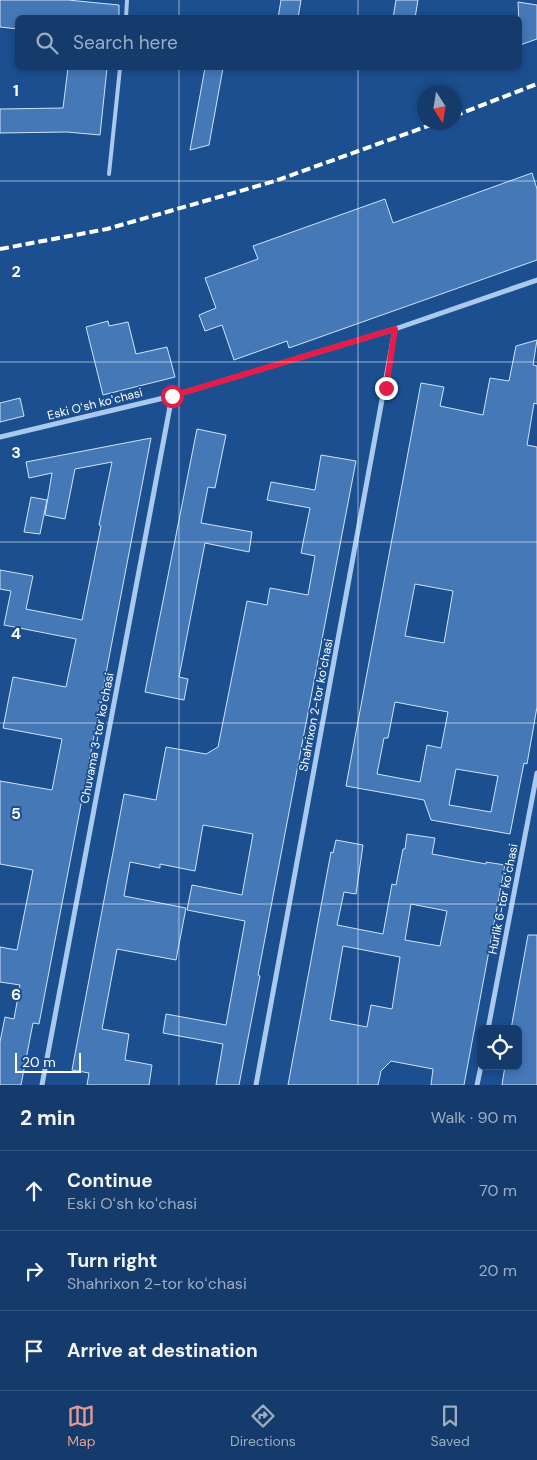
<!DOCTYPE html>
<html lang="en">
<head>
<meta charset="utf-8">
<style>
  body { margin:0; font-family:"DM Sans",sans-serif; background:#1d4271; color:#f1f3f6 }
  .controls { position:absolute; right:15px; bottom:15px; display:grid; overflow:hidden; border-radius:8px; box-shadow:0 2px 8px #0003 }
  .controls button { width:45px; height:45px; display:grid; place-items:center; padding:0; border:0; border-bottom:1px solid #33557e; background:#143b6b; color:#f1f3f6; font:25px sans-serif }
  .compass { position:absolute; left:417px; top:85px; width:45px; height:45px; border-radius:50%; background:#143b6b; box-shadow:0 2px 8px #0003; rotate:168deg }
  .scale { position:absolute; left:15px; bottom:12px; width:66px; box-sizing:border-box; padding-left:5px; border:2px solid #fff; border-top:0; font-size:14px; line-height:18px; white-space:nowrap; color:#fff; -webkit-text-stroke:4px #1b4f8f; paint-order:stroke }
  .stop { position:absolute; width:15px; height:15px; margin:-11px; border:4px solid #e11d48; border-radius:50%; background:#fff }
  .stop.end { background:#e11d48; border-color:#fff; box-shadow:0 1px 5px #0008 }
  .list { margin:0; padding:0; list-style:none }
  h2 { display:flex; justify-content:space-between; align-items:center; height:65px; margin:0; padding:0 20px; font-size:21px }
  h2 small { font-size:16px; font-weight:400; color:#9dadc1 }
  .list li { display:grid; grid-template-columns:32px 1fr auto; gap:15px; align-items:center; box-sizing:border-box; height:80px; padding:0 20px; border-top:1px solid #33557e }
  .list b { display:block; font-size:19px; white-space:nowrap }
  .list p { margin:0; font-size:16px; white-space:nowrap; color:#9dadc1 }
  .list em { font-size:16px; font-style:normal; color:#9dadc1 }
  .icon { flex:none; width:28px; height:28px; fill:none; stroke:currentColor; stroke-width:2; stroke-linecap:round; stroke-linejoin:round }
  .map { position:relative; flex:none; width:537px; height:1085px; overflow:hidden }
  .search { position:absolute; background:#143b6b; box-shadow:0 2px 8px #0003; left:15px; right:15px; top:15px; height:55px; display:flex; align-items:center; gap:12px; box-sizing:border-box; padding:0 18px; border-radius:8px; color:#9dadc1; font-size:19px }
  .sheet { height:305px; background:#143b6b }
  nav { display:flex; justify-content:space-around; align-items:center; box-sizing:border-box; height:70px; border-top:1px solid #33557e; background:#143b6b; font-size:14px; color:#9dadc1 }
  nav a { display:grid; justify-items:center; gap:2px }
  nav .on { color:#e69b98 }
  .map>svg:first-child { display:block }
  .building { fill:#4478b7; stroke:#cfe3fa; fill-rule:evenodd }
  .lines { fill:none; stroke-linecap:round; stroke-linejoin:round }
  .lane { stroke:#a9c9ee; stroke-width:4 }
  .street { stroke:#a9c9ee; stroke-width:5 }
  .rail { stroke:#fff; stroke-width:4; stroke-dasharray:9 4; stroke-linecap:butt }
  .route { stroke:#e11d48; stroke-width:6 }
  .grid { fill:none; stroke:#fff; stroke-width:1; stroke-opacity:0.55 }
  .labels { text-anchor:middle; stroke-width:4; stroke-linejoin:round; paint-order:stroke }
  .street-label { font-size:12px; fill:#fff; stroke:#1b4f8f }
  .grid-label { font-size:16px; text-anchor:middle; font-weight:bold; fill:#fff; stroke:#1b4f8f; stroke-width:4; stroke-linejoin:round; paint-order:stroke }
</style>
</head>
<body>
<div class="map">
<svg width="537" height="1085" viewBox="0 0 537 1085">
  <rect width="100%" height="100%" fill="#1b4f8f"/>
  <!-- building -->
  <path class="building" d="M 0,0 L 68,0 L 119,5 L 119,18 L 18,18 L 18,29 L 0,27 Z
    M 281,0 L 301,0 L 298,18 L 278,18 Z
    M 396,0 L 418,0 L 415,18 L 393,18 Z
    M 518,2 L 537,5 L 537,39 L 520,45 Z
    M 68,68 L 107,68 L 100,135 L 67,132 L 0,133 L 0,109 L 63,108 Z
    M 205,68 L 223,68 L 209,145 L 190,150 Z
    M 532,173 L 537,189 L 537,260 L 289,348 L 287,341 L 234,360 L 222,325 L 205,331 L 199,315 L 216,308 L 205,278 L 258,259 L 253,246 L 385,199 L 393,223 Z
    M 108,321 L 109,326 L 128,322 L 136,354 L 167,347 L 175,377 L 103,395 L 86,327 Z
    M 537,340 L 533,365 L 537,366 L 537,404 L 534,403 L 527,445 L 537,447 L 537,707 L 527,764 L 524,763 L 510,834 L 431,820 L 424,800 L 346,786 L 421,383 L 444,387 L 440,406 L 483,415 L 490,378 L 509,381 L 516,346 ZM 415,584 L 453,591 L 444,643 L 405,636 ZM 395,702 L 448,712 L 441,748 L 427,745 L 420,782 L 377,774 L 384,738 L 388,738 ZM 456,769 L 498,776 L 491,812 L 449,805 Z
    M 20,398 L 24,416 L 0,422 L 0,403 Z
    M 197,429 L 226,435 L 215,488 L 208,487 L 201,523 L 252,532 L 249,552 L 205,543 L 179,677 L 188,679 L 184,700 L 145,692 Z
    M 151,438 L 39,1024 L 33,1023 L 21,1085 L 0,1085 L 0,1042 L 5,1017 L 14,1019 L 20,985 L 0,982 L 0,947 L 17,950 L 33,870 L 0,864 L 0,781 L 52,790 L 62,739 L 3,728 L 13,677 L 66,687 L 76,639 L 4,625 L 11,591 L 0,589 L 0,570 L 33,576 L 26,609 L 82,620 L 101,526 L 99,525 L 112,462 L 75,469 L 65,519 L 45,515 L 52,473 L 29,478 L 26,462 Z
    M 321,455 L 356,461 L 258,975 L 260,976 L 239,1085 L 216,1085 L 223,1044 L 163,1033 L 166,1014 L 226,1025 L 245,921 L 187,910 L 192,885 L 242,895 L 253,834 L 203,825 L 195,871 L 160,864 L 160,868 L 130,862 L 124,896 L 186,908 L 176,960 L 117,949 L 102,1029 L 129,1034 L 125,1060 L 152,1065 L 149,1085 L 87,1085 L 89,1073 L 72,1070 L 124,794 L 156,800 L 166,747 L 206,754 L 218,747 L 247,601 L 267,605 L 270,588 L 308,595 L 315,556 L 301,553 L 310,508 L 267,500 L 271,482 L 315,490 Z
    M 31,497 L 47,500 L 40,534 L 24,532 Z
    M 407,834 L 435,838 L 432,854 L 486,864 L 486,862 L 505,865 L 464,1085 L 431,1085 L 433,1069 L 391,1061 L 381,1071 L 378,1085 L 288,1085 L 331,852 L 333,853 L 336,840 L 363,845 L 356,894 L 344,892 L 337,925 L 383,934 L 392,884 L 396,885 L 403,849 L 405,849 ZM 411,904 L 447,911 L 440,946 L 405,940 ZM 343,946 L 400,957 L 392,1009 L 371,1005 L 367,1027 L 330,1020 Z
    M 528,935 L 537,935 L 537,1085 L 502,1085 L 505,1066 L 518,1066 L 518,1029 L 511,1029 Z"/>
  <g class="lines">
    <!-- lane -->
    <path class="lane" d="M 126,18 L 127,0
      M 109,174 L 120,68"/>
    <!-- street -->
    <path class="street" d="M 0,437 L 172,396 L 395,329 L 537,280
      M 488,1029 L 537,773
      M 42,1085 L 172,396
      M 256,1085 L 395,329
      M 477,1085 L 481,1066"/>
    <!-- rail -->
    <path class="rail" d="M 454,116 L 537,84
      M 0,249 L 107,229 L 275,181 L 439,122"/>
  </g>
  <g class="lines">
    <!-- route -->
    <path class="route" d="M 172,396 L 395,329 L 386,388"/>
  </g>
  <!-- grid -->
  <path class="grid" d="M 179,0 L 179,18M 358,0 L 358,18M 179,68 L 179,1085M 358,68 L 358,1085M 0,181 L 537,181M 0,362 L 537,362M 0,542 L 537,542M 0,723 L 537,723M 0,904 L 537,904"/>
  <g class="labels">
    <!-- street labels -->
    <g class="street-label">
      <text transform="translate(95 404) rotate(-14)" y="4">Eski Oʻsh koʻchasi</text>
      <text transform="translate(316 705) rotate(-79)" y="4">Shahrixon 2-tor koʻchasi</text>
      <text transform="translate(97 738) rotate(-79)" y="4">Chuvama 3-tor koʻchasi</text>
      <text transform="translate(503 899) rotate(-79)" y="4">Hurlik 6-tor koʻchasi</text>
    </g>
  </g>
  <g class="grid-label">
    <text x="16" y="96">1</text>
    <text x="16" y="277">2</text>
    <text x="16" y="458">3</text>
    <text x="16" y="639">4</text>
    <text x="16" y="819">5</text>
    <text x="16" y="1000">6</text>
  </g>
</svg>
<div class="controls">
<button><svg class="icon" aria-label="locate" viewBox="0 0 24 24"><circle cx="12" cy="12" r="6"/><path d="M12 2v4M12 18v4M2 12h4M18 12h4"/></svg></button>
</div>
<svg class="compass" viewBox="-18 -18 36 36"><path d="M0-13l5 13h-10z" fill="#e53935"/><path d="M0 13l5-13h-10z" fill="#9dadc1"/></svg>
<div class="scale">20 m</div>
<div class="stop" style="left:172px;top:396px"></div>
<div class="stop end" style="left:386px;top:388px"></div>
<div class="search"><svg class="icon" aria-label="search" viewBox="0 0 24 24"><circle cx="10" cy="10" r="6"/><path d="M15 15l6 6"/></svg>Search here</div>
</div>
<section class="sheet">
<h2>2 min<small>Walk · 90 m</small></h2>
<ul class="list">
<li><svg class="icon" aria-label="ahead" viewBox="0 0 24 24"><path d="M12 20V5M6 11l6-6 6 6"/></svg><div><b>Continue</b><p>Eski Oʻsh koʻchasi</p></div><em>70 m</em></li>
<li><svg class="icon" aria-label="right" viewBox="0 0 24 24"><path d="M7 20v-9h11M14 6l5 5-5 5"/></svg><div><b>Turn right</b><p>Shahrixon 2-tor koʻchasi</p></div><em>20 m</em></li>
<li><svg class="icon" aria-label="arrive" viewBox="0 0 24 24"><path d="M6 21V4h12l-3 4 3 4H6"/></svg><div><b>Arrive at destination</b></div></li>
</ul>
</section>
<nav>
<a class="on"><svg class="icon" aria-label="map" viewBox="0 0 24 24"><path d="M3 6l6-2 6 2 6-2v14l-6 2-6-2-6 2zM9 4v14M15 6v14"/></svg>Map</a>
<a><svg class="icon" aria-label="directions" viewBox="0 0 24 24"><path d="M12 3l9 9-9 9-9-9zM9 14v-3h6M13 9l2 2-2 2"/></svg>Directions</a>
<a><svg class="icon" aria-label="saved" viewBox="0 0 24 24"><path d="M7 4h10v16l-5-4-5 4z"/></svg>Saved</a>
</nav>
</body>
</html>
